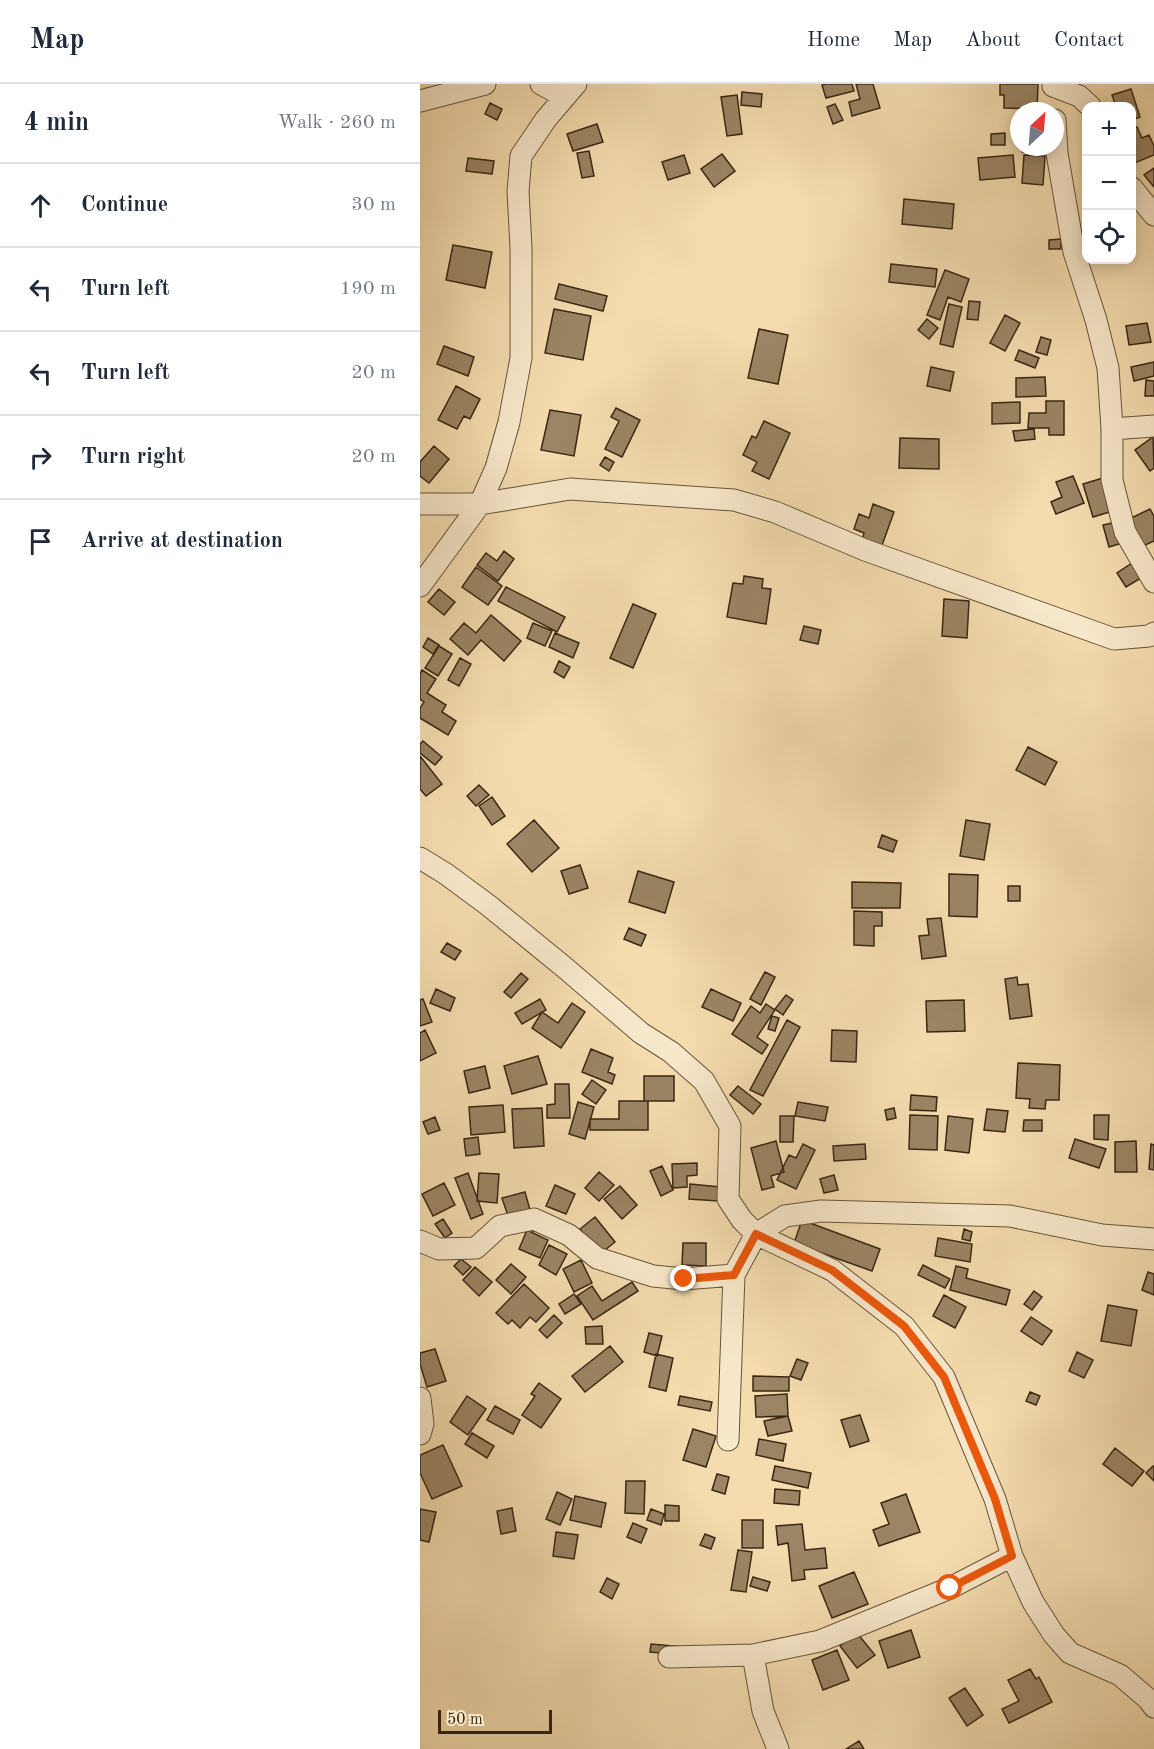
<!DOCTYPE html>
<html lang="en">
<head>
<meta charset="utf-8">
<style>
  body { margin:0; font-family:"Old Standard TT",serif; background:#f6f6f7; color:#1f2937 }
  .controls { position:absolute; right:18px; top:18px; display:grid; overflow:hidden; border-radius:12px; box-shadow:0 3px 15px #0003 }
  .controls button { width:54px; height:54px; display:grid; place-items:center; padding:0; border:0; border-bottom:2px solid #e0e1e3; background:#fff; color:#1f2937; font:30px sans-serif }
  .compass { position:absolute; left:590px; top:18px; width:54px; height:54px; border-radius:50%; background:#fff; box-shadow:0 3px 15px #0003; rotate:26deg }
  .scale { position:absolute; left:18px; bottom:15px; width:114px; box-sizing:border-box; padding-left:6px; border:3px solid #3a2713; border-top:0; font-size:16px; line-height:21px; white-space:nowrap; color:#3a2713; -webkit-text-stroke:4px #f8e8cb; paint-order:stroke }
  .stop { position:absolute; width:18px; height:18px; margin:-14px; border:4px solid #ea580c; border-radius:50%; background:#fff }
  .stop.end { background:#ea580c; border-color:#fff; box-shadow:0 2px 6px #0008 }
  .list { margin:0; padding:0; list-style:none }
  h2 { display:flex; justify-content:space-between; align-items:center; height:78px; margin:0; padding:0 24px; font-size:26px }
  h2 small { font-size:20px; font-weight:400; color:#747a83 }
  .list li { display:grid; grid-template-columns:39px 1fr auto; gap:18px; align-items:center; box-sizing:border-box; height:84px; padding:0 24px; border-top:2px solid #e0e1e3 }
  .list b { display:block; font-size:22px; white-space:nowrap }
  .list em { font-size:20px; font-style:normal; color:#747a83 }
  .icon { flex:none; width:33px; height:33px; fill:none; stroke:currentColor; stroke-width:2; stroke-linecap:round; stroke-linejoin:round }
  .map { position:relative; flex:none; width:734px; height:1665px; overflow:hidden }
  header { display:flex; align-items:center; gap:36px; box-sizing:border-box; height:84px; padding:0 30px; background:#fff; border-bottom:2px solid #e0e1e3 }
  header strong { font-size:28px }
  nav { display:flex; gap:33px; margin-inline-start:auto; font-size:21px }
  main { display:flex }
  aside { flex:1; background:#fff }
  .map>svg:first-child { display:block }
  .building { fill:#9b8564; stroke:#3a2713; stroke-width:1.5 }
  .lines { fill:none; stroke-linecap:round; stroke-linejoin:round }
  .minor-casing { stroke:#68543a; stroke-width:23 }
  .minor { stroke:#f8e8cb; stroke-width:21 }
  .route { stroke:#ea580c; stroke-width:8 }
</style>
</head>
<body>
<header>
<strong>Map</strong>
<nav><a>Home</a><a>Map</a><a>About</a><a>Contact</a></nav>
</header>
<main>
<aside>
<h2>4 min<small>Walk · 260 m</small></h2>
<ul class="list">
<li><svg class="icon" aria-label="ahead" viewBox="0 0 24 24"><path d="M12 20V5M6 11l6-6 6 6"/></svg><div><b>Continue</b></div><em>30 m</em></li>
<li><svg class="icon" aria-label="left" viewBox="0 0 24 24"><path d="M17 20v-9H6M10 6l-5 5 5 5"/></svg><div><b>Turn left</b></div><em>190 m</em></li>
<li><svg class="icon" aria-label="left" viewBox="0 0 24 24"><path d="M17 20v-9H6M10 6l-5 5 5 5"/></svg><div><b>Turn left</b></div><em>20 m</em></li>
<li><svg class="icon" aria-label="right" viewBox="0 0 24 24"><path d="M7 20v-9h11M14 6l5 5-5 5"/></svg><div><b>Turn right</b></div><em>20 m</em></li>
<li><svg class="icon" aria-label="arrive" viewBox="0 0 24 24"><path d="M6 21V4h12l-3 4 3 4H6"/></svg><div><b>Arrive at destination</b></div></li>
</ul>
</aside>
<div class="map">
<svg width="734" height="1665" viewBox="0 0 734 1665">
  <rect width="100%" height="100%" fill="#f4dcaf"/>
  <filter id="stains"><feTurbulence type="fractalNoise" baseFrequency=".00333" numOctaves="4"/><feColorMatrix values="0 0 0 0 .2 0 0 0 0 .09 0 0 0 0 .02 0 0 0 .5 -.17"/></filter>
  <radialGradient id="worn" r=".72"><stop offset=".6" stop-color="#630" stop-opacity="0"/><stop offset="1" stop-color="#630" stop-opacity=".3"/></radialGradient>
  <!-- building -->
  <path class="building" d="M 406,0 L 432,0 L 434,7 L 406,14 L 402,1 Z
    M 436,0 L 453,0 L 460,24 L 432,32 L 429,18 L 440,15 Z
    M 580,0 L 618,0 L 617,25 L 584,24 L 584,11 L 580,11 Z
    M 711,5 L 720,33 L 712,36 L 712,22 L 696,22 L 692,11 Z
    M 322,8 L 342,10 L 341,23 L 321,21 Z
    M 317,11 L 322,50 L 307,52 L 301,13 Z
    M 70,19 L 82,25 L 77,36 L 65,30 Z
    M 415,20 L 423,36 L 413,40 L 407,23 Z
    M 177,40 L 183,58 L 153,67 L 147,50 Z
    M 717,43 L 722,54 L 729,51 L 734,62 L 734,71 L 712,80 L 712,45 Z
    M 585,49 L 585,61 L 571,61 L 571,50 Z
    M 602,63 L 622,63 L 622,68 L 602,68 Z
    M 169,67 L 174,92 L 162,94 L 157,69 Z
    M 302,70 L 315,87 L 294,103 L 281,85 Z
    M 264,71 L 270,89 L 248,96 L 242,78 Z
    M 593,71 L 595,93 L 560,96 L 558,74 Z
    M 604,71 L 625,72 L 623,101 L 602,99 Z
    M 48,74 L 74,77 L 72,90 L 46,87 Z
    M 734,84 L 734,103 L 724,91 Z
    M 484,115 L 534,120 L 532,145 L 482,140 Z
    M 641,155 L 641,165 L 629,165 L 629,156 Z
    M 33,161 L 72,168 L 65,204 L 26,196 Z
    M 471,180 L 517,185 L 515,203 L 469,198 Z
    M 525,186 L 549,195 L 541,218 L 528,213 L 520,236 L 507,231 Z
    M 139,200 L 187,212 L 183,227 L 135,215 Z
    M 549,217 L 560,218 L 558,236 L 547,235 Z
    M 529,220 L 542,223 L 533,263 L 520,260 Z
    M 134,225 L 171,232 L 163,276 L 125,269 Z
    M 585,231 L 600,239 L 585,267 L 570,259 Z
    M 507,235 L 518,244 L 509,255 L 498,246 Z
    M 727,239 L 731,258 L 709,261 L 706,242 Z
    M 339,245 L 368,251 L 358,300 L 328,294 Z
    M 621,253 L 631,256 L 627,271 L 616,268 Z
    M 24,262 L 54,273 L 48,292 L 17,280 Z
    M 599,266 L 619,274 L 615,284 L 595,276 Z
    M 734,278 L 734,292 L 714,297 L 711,283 Z
    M 511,283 L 534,288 L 530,307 L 507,302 Z
    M 625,293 L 626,312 L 596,313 L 596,294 Z
    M 726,296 L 734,297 L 734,312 L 725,312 Z
    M 36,302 L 60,315 L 50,335 L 44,332 L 37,345 L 18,336 Z
    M 626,317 L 644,317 L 644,351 L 629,351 L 629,344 L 608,344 L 609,329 L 626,329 Z
    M 600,318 L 600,339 L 572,340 L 572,319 Z
    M 196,324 L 220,336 L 202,373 L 185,365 L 199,337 L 191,333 Z
    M 130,326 L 161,331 L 154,372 L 121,366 Z
    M 344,337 L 370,349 L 349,395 L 332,387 L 337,378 L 323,371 L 332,352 L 336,354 Z
    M 614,345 L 615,355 L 595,357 L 593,347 Z
    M 733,353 L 734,384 L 730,387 L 715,366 Z
    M 480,354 L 519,355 L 519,385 L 479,384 Z
    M 14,362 L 29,375 L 9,399 L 0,392 L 0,378 Z
    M 185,373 L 194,378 L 189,387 L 180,381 Z
    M 653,392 L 664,419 L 636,430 L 631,418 L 642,413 L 636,398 Z
    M 683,394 L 693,427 L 673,433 L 663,400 Z
    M 453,420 L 474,428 L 461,464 L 442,456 L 444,449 L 434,445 L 439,430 L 449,434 Z
    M 730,425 L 734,432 L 734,457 L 723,462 L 709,435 Z
    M 697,438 L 702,459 L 689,463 L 683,441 Z
    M 84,467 L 94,475 L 78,497 L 57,481 L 66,469 L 77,477 Z
    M 712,479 L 721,494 L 706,503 L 697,489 Z
    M 56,483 L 82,502 L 68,521 L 42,503 Z
    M 324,492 L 343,495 L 342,504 L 351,505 L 346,540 L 307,533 L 313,499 L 323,500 Z
    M 86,503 L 145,533 L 137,548 L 78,517 Z
    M 19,505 L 35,518 L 24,531 L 8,518 Z
    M 524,515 L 549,517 L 547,554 L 522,552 Z
    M 213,520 L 236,530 L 213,584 L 190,574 Z
    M 71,531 L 101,557 L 84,577 L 61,556 L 48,571 L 30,555 L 44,539 L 56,549 Z
    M 113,539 L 132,547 L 125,562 L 107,554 Z
    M 384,542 L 401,546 L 398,560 L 380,556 Z
    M 135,549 L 159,559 L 153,574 L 129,563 Z
    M 8,554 L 19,561 L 13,570 L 3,563 Z
    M 19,562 L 32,570 L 18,592 L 5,584 Z
    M 40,574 L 51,580 L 39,602 L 28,596 Z
    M 139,577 L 150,583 L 144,594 L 134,588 Z
    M 2,586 L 16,595 L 7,609 L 26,621 L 22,628 L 36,637 L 28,651 L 0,634 L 0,624 L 4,618 L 0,615 L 0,590 Z
    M 3,657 L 22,673 L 15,681 L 0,669 L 0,660 Z
    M 608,663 L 637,678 L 625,701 L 596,686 Z
    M 0,672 L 22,700 L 6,712 L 0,705 Z
    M 59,701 L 69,711 L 56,722 L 47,712 Z
    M 72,713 L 85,732 L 72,741 L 59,722 Z
    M 114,736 L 139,764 L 112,788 L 87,760 Z
    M 546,736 L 570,740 L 564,776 L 540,772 Z
    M 462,751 L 477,757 L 473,768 L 458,763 Z
    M 160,781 L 168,804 L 149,810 L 141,787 Z
    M 218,787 L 254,798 L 245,829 L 209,818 Z
    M 529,790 L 558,791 L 557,833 L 529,832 Z
    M 432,798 L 481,799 L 480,824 L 432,824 Z
    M 588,802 L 600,802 L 600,817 L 588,817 Z
    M 434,827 L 462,828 L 462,842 L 454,842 L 454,862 L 434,861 Z
    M 521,834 L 526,872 L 502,875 L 499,852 L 509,851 L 507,835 Z
    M 209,844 L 226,851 L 221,862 L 204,855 Z
    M 27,859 L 41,867 L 35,876 L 21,868 Z
    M 345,888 L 355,893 L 341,921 L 330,915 Z
    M 101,889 L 108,895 L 91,914 L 84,908 Z
    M 597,893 L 598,901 L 608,900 L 612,932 L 590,935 L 585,895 Z
    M 16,905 L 35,914 L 30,927 L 10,919 Z
    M 291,905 L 321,919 L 313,937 L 282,923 Z
    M 366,911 L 373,916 L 363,931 L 355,925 Z
    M 3,915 L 12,938 L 0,942 L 0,916 Z
    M 120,915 L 126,926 L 102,940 L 95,929 Z
    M 544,916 L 545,947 L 507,948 L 506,917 Z
    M 152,919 L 165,928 L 141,964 L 112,944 L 122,928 L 138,939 Z
    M 346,920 L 355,926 L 337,953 L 348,961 L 342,970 L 312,950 L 331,922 L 340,929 Z
    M 352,932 L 359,934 L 355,947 L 348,945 Z
    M 367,936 L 380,943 L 343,1012 L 330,1006 Z
    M 5,946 L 16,969 L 0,977 L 0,949 Z
    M 412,946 L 437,947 L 436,978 L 411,977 Z
    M 171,965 L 193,974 L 188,988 L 195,991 L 192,1000 L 162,988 Z
    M 118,972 L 127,1000 L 92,1010 L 84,982 Z
    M 598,979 L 640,981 L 639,1016 L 626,1016 L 625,1025 L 609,1024 L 610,1015 L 596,1014 Z
    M 65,982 L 70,1004 L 49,1009 L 44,987 Z
    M 224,992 L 254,992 L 254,1017 L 224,1017 Z
    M 172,996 L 186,1006 L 176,1020 L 162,1010 Z
    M 135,1000 L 149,1000 L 150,1034 L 127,1034 L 127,1021 L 135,1020 Z
    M 318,1002 L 341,1020 L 333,1030 L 310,1011 Z
    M 491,1011 L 517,1013 L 516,1027 L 490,1026 Z
    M 199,1017 L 228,1017 L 228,1046 L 170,1046 L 170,1035 L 199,1035 Z
    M 158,1018 L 174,1023 L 165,1055 L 149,1050 Z
    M 378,1018 L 408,1023 L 405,1037 L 375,1032 Z
    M 83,1021 L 85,1048 L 51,1051 L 49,1023 Z
    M 122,1024 L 124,1062 L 94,1064 L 92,1025 Z
    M 474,1024 L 476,1034 L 467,1036 L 465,1026 Z
    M 567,1025 L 588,1027 L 585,1048 L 564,1046 Z
    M 490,1031 L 518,1032 L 517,1066 L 489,1065 Z
    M 674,1031 L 689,1031 L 688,1056 L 674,1055 Z
    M 360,1032 L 374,1032 L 373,1058 L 360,1058 Z
    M 528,1032 L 553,1035 L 549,1069 L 525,1066 Z
    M 15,1033 L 20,1046 L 8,1050 L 3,1038 Z
    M 604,1036 L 622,1036 L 622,1047 L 603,1047 Z
    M 58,1053 L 60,1070 L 46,1072 L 44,1055 Z
    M 655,1055 L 686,1065 L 679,1084 L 649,1074 Z
    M 356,1057 L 364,1088 L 351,1092 L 354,1103 L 342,1106 L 331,1064 Z
    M 716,1057 L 717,1088 L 695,1088 L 695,1058 Z
    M 383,1060 L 395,1066 L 376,1105 L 357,1096 L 369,1071 L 376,1074 Z
    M 445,1060 L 446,1075 L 414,1077 L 413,1062 Z
    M 731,1060 L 734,1061 L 734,1086 L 729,1085 Z
    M 277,1079 L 277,1091 L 267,1092 L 267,1103 L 253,1104 L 252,1080 Z
    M 242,1082 L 253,1106 L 241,1112 L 230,1087 Z
    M 179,1088 L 194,1101 L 179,1117 L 165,1104 Z
    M 48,1089 L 63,1130 L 51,1135 L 35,1094 Z
    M 59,1089 L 79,1090 L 77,1119 L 57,1117 Z
    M 414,1091 L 418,1106 L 404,1109 L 400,1095 Z
    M 24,1099 L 35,1121 L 13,1132 L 2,1110 Z
    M 270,1100 L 300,1103 L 298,1117 L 269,1115 Z
    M 135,1101 L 155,1110 L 146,1130 L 126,1122 Z
    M 200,1102 L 217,1121 L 202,1135 L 184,1115 Z
    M 105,1108 L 110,1126 L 88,1132 L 82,1114 Z
    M 175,1133 L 195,1158 L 180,1170 L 160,1145 Z
    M 23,1135 L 32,1149 L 25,1154 L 15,1140 Z
    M 382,1136 L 460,1165 L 452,1187 L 374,1159 Z
    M 544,1145 L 552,1148 L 550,1157 L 542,1155 Z
    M 107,1146 L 128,1156 L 120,1174 L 99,1165 Z
    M 518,1154 L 552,1160 L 550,1178 L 515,1172 Z
    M 263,1159 L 286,1159 L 286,1182 L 262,1181 Z
    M 129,1161 L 147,1170 L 136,1191 L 119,1181 Z
    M 41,1175 L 51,1183 L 43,1191 L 34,1182 Z
    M 161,1176 L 172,1199 L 154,1208 L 143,1185 Z
    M 91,1180 L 106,1193 L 91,1210 L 76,1196 Z
    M 503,1181 L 530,1195 L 525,1204 L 498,1191 Z
    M 536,1182 L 548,1185 L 546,1194 L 590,1206 L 586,1221 L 530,1206 Z
    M 55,1183 L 72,1198 L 59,1212 L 43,1196 Z
    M 728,1188 L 734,1190 L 734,1211 L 722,1206 Z
    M 212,1198 L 218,1207 L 173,1236 L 157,1212 L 172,1202 L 182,1217 Z
    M 104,1200 L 129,1224 L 116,1238 L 110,1233 L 100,1244 L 92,1236 L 88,1240 L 76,1229 Z
    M 614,1207 L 622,1213 L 612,1226 L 604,1220 Z
    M 154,1210 L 161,1220 L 145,1230 L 139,1220 Z
    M 524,1211 L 546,1223 L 535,1244 L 513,1232 Z
    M 688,1221 L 717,1226 L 711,1262 L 681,1257 Z
    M 134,1231 L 142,1239 L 127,1254 L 119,1246 Z
    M 611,1233 L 632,1247 L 622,1261 L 601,1247 Z
    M 182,1242 L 183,1260 L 166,1260 L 165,1243 Z
    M 229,1249 L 242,1252 L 237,1272 L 224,1268 Z
    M 190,1262 L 203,1278 L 165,1308 L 152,1292 Z
    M 15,1265 L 26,1297 L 7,1303 L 0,1280 L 0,1269 Z
    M 657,1268 L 673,1276 L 664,1294 L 649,1287 Z
    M 236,1270 L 253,1274 L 246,1307 L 229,1303 Z
    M 377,1275 L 388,1279 L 381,1296 L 370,1292 Z
    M 333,1292 L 369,1293 L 369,1307 L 333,1307 Z
    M 119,1299 L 141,1315 L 121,1344 L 102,1331 L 115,1312 L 111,1310 Z
    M 610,1308 L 620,1312 L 616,1321 L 606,1317 Z
    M 367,1310 L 368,1332 L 336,1333 L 335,1312 Z
    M 47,1312 L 66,1325 L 48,1351 L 30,1338 Z
    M 260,1312 L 292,1318 L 290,1327 L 258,1321 Z
    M 75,1322 L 100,1336 L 93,1350 L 67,1336 Z
    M 440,1331 L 449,1357 L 430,1363 L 421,1336 Z
    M 368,1332 L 372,1347 L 348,1352 L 344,1337 Z
    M 273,1345 L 296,1352 L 286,1383 L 263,1376 Z
    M 52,1349 L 74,1362 L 67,1374 L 45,1360 Z
    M 339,1355 L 366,1360 L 363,1377 L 336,1371 Z
    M 23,1361 L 42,1402 L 12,1415 L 0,1389 L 0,1371 Z
    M 695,1364 L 724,1387 L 712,1402 L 683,1380 Z
    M 355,1382 L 391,1389 L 388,1404 L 352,1396 Z
    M 733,1382 L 734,1383 L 734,1397 L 726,1389 Z
    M 297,1390 L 309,1393 L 305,1410 L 292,1406 Z
    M 206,1397 L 225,1397 L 224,1430 L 205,1429 Z
    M 355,1405 L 380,1407 L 379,1421 L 354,1419 Z
    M 137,1408 L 152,1415 L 140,1441 L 126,1435 Z
    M 486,1410 L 500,1448 L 459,1462 L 453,1446 L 469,1440 L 461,1419 Z
    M 155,1412 L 186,1419 L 181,1443 L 150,1436 Z
    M 245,1421 L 259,1422 L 259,1437 L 245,1437 Z
    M 92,1424 L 96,1447 L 81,1450 L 77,1427 Z
    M 0,1425 L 16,1428 L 9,1458 L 0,1456 Z
    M 231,1425 L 244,1430 L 241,1441 L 227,1436 Z
    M 322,1436 L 343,1436 L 343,1464 L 322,1464 Z
    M 213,1439 L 227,1445 L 221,1459 L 207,1453 Z
    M 382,1440 L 385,1466 L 405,1464 L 407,1484 L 384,1486 L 385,1495 L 372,1497 L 368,1459 L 358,1461 L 356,1442 Z
    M 136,1448 L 158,1451 L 154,1475 L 133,1472 Z
    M 285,1450 L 295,1454 L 291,1465 L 280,1461 Z
    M 318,1466 L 332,1468 L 326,1508 L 311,1506 Z
    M 434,1488 L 448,1520 L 412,1534 L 399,1502 Z
    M 333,1493 L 350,1498 L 347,1507 L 330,1502 Z
    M 187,1494 L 199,1500 L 192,1515 L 180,1508 Z
    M 491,1546 L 500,1573 L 468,1584 L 459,1557 Z
    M 437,1549 L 455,1571 L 437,1584 L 420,1562 Z
    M 231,1560 L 274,1564 L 273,1572 L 230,1568 Z
    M 417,1566 L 429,1596 L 403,1606 L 392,1576 Z
    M 610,1585 L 616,1595 L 619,1593 L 632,1618 L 589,1639 L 582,1625 L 599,1617 L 588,1596 Z
    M 545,1604 L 563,1631 L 547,1642 L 529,1614 Z
    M 439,1657 L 444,1665 L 426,1665 Z"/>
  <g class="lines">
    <!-- minor casing -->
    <g class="minor-casing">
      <path id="minor" d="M 121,0 L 145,13
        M 633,2 L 659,12 L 670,22
        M 0,17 L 65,0
        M 635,36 L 637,69 L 654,168 L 676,236 L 688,284 L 692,345 L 692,396 L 705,448 L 734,498
        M 712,104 L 734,131
        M 692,345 L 734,342
        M 0,420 L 60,420 L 150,405 L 314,416 L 355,428 L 445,466 L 694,555 L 729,552 L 734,549
        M 0,502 L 60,420 L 76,384 L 89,338 L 101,274 L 101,164 L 98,107 L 101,72 L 126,35 L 156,0
        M 0,774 L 26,790 L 68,821 L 144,883 L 221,949 L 251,968 L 284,997 L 310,1042 L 308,1115 L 322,1136 L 336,1150 L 412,1186 L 484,1242 L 524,1293 L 575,1415 L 592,1472 L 613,1518 L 634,1551 L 650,1569 L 700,1591 L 728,1615 L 734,1623
        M 0,1157 L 19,1165 L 56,1164 L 80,1142 L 114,1135 L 149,1151 L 177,1174 L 233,1192 L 264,1195 L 314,1191
        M 0,1314 L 3,1340 L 0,1350
        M 308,1356 L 314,1191 L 336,1150 L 365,1132 L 401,1127 L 590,1132 L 682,1151 L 734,1155
        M 333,1571 L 343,1627 L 358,1665
        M 249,1573 L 333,1571 L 400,1557 L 530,1504 L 592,1472"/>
    </g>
    <!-- minor -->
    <use href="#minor" class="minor"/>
  </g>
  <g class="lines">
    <!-- route -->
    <path class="route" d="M 264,1195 L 314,1191 L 336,1150 L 412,1186 L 484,1242 L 524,1293 L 575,1415 L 592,1472 L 530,1504"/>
  </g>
  <rect width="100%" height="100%" filter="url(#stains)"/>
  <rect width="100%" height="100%" fill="url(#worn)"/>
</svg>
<div class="controls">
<button>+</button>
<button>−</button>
<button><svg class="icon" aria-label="locate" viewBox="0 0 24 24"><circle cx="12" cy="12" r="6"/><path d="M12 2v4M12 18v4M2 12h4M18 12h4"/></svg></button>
</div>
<svg class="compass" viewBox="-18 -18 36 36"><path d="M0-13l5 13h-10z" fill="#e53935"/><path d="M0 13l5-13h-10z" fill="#747a83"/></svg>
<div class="scale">50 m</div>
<div class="stop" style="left:530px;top:1504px"></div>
<div class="stop end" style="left:264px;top:1195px"></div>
</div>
</main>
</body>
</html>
